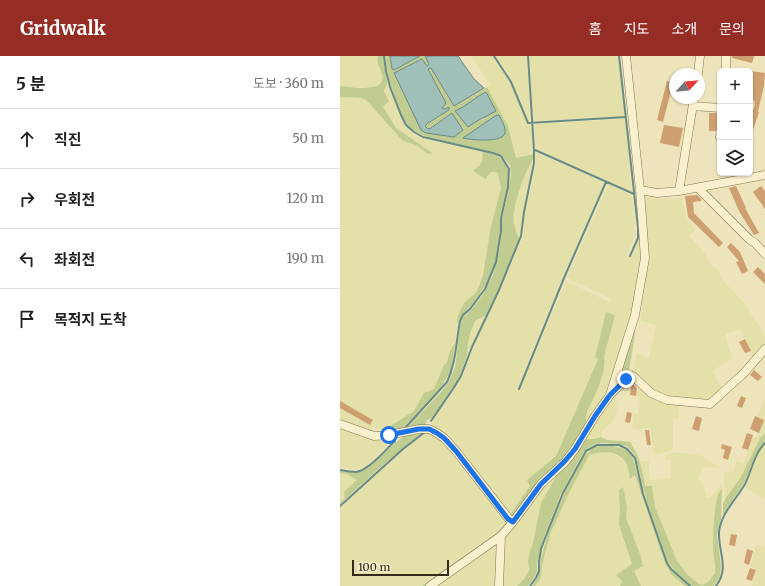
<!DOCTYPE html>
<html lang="ko">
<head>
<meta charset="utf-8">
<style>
  body { margin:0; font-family:Merriweather,"Noto Sans KR",serif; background:#f2f2f2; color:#202124 }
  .controls { position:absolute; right:12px; top:12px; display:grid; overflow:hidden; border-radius:6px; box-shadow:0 1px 3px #0004 }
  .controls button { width:36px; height:36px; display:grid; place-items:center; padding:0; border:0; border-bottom:1px solid #e0e0e0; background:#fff; color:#202124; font:20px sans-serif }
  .compass { position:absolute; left:329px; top:12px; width:36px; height:36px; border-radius:50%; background:#fff; box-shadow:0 1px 3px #0004; rotate:64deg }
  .scale { position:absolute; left:12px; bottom:10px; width:97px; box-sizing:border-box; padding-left:4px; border:2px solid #34291a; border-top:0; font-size:11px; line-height:14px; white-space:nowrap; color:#34291a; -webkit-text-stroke:3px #f6edcb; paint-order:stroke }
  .stop { position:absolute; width:12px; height:12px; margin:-9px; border:3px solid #1a73e8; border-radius:50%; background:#fff }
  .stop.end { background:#1a73e8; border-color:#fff; box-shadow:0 1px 4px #0008 }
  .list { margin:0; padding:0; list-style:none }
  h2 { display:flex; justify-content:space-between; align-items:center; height:52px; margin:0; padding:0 16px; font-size:17px }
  h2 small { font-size:13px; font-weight:400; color:#757577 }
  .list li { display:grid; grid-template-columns:26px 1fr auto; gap:12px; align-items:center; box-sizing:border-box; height:60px; padding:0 16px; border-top:1px solid #e0e0e0 }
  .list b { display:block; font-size:15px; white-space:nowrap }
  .list em { font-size:13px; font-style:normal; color:#757577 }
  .icon { flex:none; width:22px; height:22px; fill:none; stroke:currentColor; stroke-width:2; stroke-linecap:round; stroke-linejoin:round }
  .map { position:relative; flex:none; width:425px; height:530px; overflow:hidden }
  header { display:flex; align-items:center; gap:24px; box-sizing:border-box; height:56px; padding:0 20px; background:#962d24; color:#fff }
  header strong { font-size:19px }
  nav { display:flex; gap:22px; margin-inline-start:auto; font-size:14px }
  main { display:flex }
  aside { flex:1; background:#fff }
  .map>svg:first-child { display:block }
  .farmland { fill:#e4e0a9 }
  .green { fill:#c0cc90; fill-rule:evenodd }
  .water { fill:#a0bfb9; stroke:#678c86 }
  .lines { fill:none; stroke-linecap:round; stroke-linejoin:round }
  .stream { stroke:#678c86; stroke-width:2 }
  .building { fill:#ce9f70 }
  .minor-casing { stroke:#867355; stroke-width:9 }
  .minor { stroke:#f9f0ce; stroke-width:8 }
  .route { stroke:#1a73e8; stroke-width:5 }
</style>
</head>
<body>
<header>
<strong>Gridwalk</strong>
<nav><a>홈</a><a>지도</a><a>소개</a><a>문의</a></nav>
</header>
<main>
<aside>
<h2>5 분<small>도보 · 360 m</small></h2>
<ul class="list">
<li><svg class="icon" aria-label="ahead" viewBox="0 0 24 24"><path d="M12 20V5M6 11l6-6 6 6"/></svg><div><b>직진</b></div><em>50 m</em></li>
<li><svg class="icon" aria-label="right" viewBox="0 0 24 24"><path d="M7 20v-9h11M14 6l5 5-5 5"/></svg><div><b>우회전</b></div><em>120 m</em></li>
<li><svg class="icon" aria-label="left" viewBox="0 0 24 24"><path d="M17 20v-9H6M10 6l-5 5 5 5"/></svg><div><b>좌회전</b></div><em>190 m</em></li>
<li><svg class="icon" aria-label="arrive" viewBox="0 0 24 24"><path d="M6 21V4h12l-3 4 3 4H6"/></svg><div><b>목적지 도착</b></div></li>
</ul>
</aside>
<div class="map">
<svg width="425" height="530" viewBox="0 0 425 530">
  <rect width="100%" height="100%" fill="#eee4bb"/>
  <!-- farmland -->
  <path class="farmland" d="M 0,0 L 38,0 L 38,10 L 43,20 L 41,26 L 37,30 L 28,32 L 0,30 Z
    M 131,0 L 153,0 L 170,27 L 187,67 L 191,67 L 194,98 L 176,102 L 168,70 L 147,31 L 150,28 Z
    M 156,0 L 187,0 L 190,65 L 189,65 L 172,27 Z
    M 189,0 L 278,0 L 285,60 L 193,65 Z
    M 47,27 L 65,69 L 72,77 L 84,83 L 143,96 L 144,104 L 141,109 L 134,114 L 149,118 L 154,115 L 158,117 L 161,132 L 156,151 L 144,211 L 139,230 L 136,237 L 124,247 L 118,259 L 115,287 L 110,295 L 107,306 L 104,309 L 94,333 L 88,335 L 74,355 L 52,369 L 50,372 L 52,374 L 47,376 L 32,371 L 33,382 L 56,381 L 26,410 L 21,412 L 12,413 L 0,412 L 0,41 L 21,42 L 26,44 L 63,85 L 76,89 L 88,98 L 91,97 L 56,72 L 50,63 L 43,50 L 44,35 Z
    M 285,63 L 292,136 L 196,93 L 194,68 Z
    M 196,97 L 265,126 L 223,220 L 177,332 L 178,334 L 180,333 L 226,225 L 269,246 L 271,243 L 227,222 L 268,128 L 292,139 L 296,178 L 287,199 L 288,200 L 291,201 L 301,180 L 303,199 L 292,258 L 266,339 L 246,368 L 246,358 L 254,342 L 275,259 L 266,256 L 255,301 L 258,302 L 220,391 L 216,400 L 206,409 L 170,459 L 91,371 L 93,364 L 109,342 L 123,321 L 128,305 L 149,256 L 161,234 L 183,180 L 185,158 L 196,107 Z
    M 193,104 L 191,124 L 184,155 L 179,183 L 173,167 L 173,161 L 179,136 L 186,116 Z
    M 303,140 L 329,143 L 341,142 L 346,161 L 356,173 L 349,180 L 364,196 L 372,210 L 379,215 L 381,222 L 404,247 L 425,279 L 425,290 L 413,300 L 400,273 L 385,278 L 392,302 L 373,315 L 378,326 L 384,333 L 370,347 L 352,347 L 312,336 L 293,319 L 297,297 L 309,302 L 316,269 L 300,265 L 309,195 Z
    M 145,260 L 131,291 L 127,300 L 128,286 L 131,275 L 135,265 Z
    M 299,327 L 324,346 L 339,350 L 338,362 L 333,363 L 333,394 L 314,399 L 310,370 L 301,374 L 292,373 L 294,358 L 298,358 L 300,346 L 297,338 Z
    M 276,338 L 277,355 L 273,365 L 262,375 L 261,381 L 256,383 L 252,382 L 247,383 L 244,382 L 272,341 Z
    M 425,344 L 425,377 L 420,382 L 401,421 L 385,443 L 384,415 L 393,417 L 396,405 L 404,407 L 413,380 L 418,381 L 424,363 L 417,360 Z
    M 87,376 L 101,384 L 112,396 L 165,464 L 165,468 L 157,477 L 122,500 L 100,516 L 99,519 L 82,530 L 0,530 L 0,451 L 69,389 Z
    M 425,388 L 425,443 L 405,431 L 417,400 Z
    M 258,396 L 267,396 L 275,399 L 285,404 L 290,423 L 295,419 L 325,507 L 331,518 L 345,530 L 301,530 L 294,515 L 300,498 L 286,462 L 287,451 L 283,431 L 279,469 L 292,508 L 276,519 L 282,525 L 280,530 L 195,530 L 200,523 L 204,501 L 211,476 L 227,441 L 249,398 Z
    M 333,397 L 347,397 L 362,400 L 380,412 L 363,411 L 358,423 L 363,427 L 367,442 L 372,440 L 381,429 L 383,428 L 374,452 L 373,491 L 375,517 L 368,526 L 362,529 L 359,528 L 348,519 L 337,505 L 315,451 L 312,430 L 305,430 L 300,405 L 309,405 L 309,424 L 330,423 L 331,404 L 327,404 L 324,399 Z
    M 222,410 L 201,447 L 193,487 L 190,495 L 188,505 L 189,514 L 185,522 L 177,530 L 161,530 L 163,481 L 195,437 Z
    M 0,417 L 7,418 L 17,424 L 7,434 L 5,442 L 0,446 Z
    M 425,484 L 425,530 L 412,530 L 417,513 L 410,510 L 416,489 L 424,491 Z
    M 159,485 L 157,530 L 94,530 Z"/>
  <!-- green -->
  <path class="green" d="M 38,0 L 43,0 L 47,27 L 44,35 L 49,45 L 43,51 L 56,72 L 92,97 L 88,98 L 76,89 L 63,85 L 26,44 L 21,42 L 0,41 L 0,30 C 11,31 47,38 42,18 C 40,11 36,8 38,0 Z
    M 45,0 L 50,0 L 52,13 L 54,14 L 80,0 L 86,0 L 90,8 L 87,10 L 82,3 L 54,17 L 78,67 L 86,77 L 112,57 L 91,72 L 88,73 L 85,70 L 88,67 L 109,54 L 102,52 L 105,47 L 88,13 L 91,11 L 114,50 L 147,31 L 168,70 L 176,102 L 194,98 C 193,105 190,109 187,115 C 182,124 171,158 174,168 C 175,173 177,178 179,183 L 159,233 L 145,260 L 135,265 L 131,275 L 128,286 L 127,300 L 120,320 L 113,333 L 91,363 L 87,364 L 85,370 L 66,373 L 101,336 L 108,327 L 115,312 L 120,270 L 123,261 L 131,254 L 143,239 L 153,219 L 160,191 L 162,175 L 162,162 L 168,137 L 171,118 L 170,109 L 161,99 C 137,89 81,88 66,67 C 62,62 60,54 57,48 C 51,32 47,17 45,0 ZM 126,50 L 144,63 L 134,66 L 116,54 ZM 155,60 L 161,82 L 124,82 Z
    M 143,96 C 153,98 162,100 166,109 C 174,126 161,146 160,163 C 160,167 161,172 160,176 C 159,190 156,207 150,220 C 145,230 140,238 134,246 C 128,254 121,259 117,268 L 117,266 L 118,259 L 124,247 L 136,237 L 139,230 L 143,219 L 151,170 L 161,132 L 158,117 C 152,114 149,117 146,123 L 140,120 L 133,114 C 143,109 142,105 143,96 Z
    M 266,256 L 275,259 L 264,301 C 267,316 254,342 247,356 C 245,360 247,366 245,370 C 225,404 198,433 173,462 L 170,459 L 190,430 L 187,424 L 216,400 L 220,391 L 258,303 L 255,301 Z
    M 295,266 L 295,279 L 288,320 L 273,335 Z
    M 115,287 L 111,314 L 102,330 L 63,372 L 52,374 L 50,372 L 52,369 L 74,355 L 84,337 L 94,333 L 104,309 L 107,306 L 110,295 Z
    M 85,375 L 43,409 L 0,448 L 0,446 L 5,442 L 4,436 L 17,424 L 7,418 L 0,417 L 0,415 L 15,417 L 22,415 L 28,412 L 55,387 L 67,378 Z
    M 425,377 L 425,385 L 415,400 L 405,425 L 383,459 L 383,448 L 385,443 L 401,421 L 420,382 Z
    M 261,381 L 267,384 L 290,386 C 300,401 302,412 305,430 L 312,430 L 315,451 L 337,505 L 348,519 L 359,528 L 362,529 L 368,526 L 375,517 C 376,509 373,500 373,492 C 373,481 373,439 382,433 L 381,463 L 377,479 L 381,510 L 380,520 L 374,530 L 351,530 L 336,516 L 328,506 L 307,446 L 295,399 L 287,390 L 278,388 L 262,387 L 255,388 L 248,392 L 243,397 L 221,438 L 205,478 L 197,507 L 197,516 L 194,522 L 188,530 L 177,530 L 185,522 L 189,514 L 188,505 L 190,495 L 193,487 L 201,447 L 222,410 L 244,382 C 249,384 256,383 261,381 Z
    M 263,389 C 274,390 285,391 292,399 L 305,446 L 326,507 L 331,514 L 348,530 L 345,530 L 331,518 L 325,507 L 295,419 L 290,423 C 289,418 288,409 285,405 C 277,394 260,395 249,399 L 227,441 L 211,476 L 204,501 L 200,523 L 195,530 L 192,530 L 197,523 L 200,515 L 201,503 L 208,476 L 225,436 L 244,400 L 255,391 Z
    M 283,431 L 287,451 L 286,462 L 300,498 L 303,510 L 294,515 L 301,530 L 280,530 L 282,525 L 276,519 L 292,508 L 279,469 L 280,453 L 279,434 Z
    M 165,464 L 166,470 L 162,476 L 87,530 L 82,530 L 98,519 L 99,517 L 157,477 L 165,468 Z"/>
  <!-- water -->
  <path class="water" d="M 50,0 L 80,0 L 54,14 L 52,13 Z
    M 85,0 L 118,0 L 134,23 L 144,32 L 114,50 L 91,12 L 88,13 L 106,47 L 102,52 L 105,53 L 109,51 L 109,54 L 88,67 L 85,70 L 88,73 L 91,72 L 112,57 L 123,74 L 114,81 L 86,77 L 81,74 L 54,17 L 82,3 L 87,10 L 89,8 Z
    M 146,36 L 156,55 C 146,61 137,64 128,71 L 115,55 C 127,50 135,41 146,36 Z
    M 159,59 C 161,64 165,69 165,74 C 168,88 131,84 123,82 L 155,60 Z"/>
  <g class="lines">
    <!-- stream -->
    <path class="stream" d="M 44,0 L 46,15 L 50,31 L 61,59 L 66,69 L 74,76 L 83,81 L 153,97 L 161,100 L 169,113 L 168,131 L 161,162 L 161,175 L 156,206 L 145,233 L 130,253 L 123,259 L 120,265 C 116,286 116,307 107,326 L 65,372
      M 154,0 L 171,26 L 188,67 L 286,61
      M 279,0 L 298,172 L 298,182 L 290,200
      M 195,94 L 294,138
      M 179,333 L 224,222 L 266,126
      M 91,365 L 113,333 L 121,320 L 132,291 L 159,234 L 181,180 L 184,156 L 194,107 L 194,94 L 188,0
      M 0,414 C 5,415 11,416 16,416 C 28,415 45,394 55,385
      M 0,450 L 63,393 L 85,376
      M 190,530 L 196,522 L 199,515 L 199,506 L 201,493 L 207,477 L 223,437 L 246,395 L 257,389 L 279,389 L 287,393 L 295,402 L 303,438 L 327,507 L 331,513 L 350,530
      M 376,530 C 390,512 378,496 379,476 C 381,457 396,444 405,428 C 412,414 414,398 425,387"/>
  </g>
  <!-- building -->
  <path class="building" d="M 392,0 L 414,0 L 412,7 L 392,2 Z
    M 410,15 L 425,17 L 424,30 L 418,55 L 419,56 L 411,80 L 410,80 L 410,65 L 415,48 L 414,48 L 415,45 L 410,44 Z
    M 327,25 L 333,27 L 323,66 L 317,64 Z
    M 369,57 L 377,57 L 377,75 L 369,75 Z
    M 324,69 L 343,72 L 339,91 L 320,87 Z
    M 396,130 L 406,152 L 405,152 L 419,177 L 414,179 L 399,155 L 389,132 Z
    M 421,130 L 425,135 L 425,153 L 413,136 Z
    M 357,139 L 361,143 L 361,145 L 353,146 L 354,157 L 383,187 L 379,191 L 348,161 L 345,140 Z
    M 391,187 L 400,196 L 408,215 L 402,218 L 396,206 L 399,205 L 387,191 Z
    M 418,211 L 425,218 L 425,228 L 413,216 Z
    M 405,283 L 411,295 L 405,297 L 399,286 Z
    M 414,314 L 422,321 L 418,325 L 410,319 Z
    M 292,327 L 297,332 L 296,340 L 290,339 Z
    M 401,340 L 406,342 L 402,352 L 397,350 Z
    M 0,345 L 33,364 L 30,369 L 0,352 Z
    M 287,356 L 292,357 L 290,367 L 285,366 Z
    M 356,360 L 362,362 L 359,375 L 352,373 Z
    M 415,360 L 424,364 L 419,377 L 410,373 Z
    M 305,374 L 309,374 L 311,389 L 307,389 Z
    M 407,377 L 413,379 L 408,394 L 402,392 Z
    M 382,388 L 392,391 L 388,404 L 383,402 L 385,394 L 381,392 Z
    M 391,478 L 397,479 L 395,490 L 389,489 Z
    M 407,493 L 413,495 L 409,509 L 404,507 Z
    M 410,512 L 416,514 L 412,525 L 406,523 Z"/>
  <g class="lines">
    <!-- minor casing -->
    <g class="minor-casing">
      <path id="minor" d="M 386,0 L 386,15
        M 358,18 L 360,0
        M 353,50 L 380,52
        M 380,82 L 380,80
        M 358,132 L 410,184 L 415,187 L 425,198
        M 300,134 L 317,137 L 339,135 L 425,119
        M 339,135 L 354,42
        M 273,336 L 286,323 L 293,320 L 311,337 L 327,344 L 370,348 L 404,317 L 425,293
        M 0,368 L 34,380 L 49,379 L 79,373 L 89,373 L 97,377 L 104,382 L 116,395 L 169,463 L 173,466
        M 90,530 L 161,480 L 173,466 L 201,428 L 225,406 L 235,393 L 255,360 L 270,339 L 295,259 L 305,202 L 300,134 L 286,0
        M 159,530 L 161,480"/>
    </g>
    <!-- minor -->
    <use href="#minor" class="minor"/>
  </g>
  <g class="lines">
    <!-- route -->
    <path class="route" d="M 49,379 L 79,373 L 89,373 L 97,377 L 104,382 L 116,395 L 168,463 L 173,466 L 201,428 L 224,406 L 235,393 L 255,360 L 270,339 L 286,323"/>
  </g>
</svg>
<div class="controls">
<button>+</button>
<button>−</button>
<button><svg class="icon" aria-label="layers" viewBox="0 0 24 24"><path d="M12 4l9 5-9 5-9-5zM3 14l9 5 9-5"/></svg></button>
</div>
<svg class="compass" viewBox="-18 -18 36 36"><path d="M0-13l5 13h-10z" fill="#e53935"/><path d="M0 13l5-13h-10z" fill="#757577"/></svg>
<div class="scale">100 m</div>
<div class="stop" style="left:49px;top:379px"></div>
<div class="stop end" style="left:286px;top:323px"></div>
</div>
</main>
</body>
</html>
